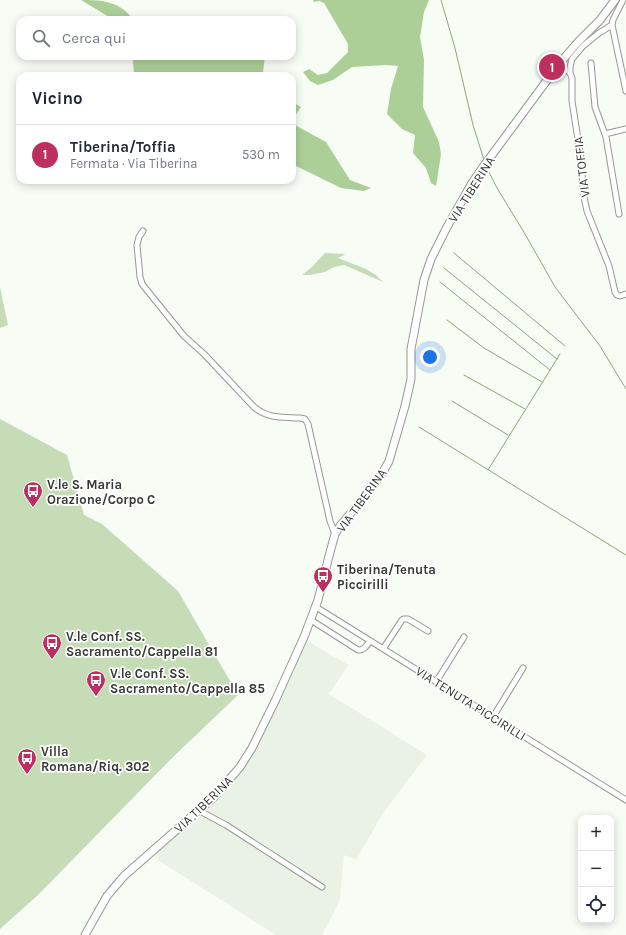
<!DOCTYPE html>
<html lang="it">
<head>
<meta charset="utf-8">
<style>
  body { margin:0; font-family:Karla,sans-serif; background:#f2f2f3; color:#1f2937 }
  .controls { position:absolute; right:12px; bottom:12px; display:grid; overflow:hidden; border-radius:8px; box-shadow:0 2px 10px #0003 }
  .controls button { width:36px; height:36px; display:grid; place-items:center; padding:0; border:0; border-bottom:1px solid #e0e1e3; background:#fff; color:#1f2937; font:20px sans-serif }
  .you { position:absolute; left:430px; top:357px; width:14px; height:14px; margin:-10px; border:3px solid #fff; border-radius:50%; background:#1a73e8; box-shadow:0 0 0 6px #1a73e833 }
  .badge { display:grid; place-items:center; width:26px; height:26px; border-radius:50%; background:#bc2f5f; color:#fff; font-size:13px; font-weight:700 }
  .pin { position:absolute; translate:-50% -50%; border:2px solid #fff; box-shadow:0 1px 4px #0006 }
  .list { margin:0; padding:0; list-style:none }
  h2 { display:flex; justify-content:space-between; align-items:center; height:52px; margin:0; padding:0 16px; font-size:17px }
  h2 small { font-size:13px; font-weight:400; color:#747a83 }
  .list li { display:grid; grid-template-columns:26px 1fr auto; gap:12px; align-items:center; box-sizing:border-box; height:60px; padding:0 16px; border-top:1px solid #e0e1e3 }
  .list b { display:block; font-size:15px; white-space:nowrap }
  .list p { margin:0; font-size:13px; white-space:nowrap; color:#747a83 }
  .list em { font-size:13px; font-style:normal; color:#747a83 }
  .icon { flex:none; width:22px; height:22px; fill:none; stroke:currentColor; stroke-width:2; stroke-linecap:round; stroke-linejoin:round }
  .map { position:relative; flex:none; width:626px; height:935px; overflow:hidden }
  .search { position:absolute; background:#fff; box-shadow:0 2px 10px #0003; left:16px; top:16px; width:280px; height:44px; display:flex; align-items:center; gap:10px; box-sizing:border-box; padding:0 14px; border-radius:12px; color:#747a83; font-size:15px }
  .panel { position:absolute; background:#fff; box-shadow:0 2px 10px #0003; left:16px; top:72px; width:280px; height:112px; border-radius:12px }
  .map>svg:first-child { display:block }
  .built { fill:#e9f2e4 }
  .green { fill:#c5dcb7 }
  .forest { fill:#accf97 }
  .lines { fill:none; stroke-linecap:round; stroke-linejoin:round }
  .stream { stroke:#8ca67d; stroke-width:1 }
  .street-casing { stroke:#949992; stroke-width:7 }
  .secondary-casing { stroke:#949992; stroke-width:9 }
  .street { stroke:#fff; stroke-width:5 }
  .secondary { stroke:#fff; stroke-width:7 }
  .labels { text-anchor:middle; stroke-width:3.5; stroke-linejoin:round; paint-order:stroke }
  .street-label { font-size:13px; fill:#373936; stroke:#fff }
  .poi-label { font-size:13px; font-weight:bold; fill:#373936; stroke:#fff; text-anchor:start }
</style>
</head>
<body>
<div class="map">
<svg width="626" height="935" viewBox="0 0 626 935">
  <rect width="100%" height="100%" fill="#f7fcf4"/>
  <!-- built -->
  <path class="built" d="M 307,641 L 348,665 L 329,694 L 427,755 L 383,813 L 356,860 L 344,855 L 340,900 L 322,935 L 276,935 L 158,860 L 157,856 L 159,849 L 223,793 L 253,756 L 281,699 Z"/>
  <!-- green -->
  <path class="green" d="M 325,253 L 345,254 L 344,255 L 338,258 L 366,269 L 376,275 L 383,282 L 344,265 L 334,267 L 325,272 L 309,275 L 302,275 L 311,268 Z
    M 0,287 L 8,325 L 0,328 Z
    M 0,419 L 67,455 L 84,515 L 102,524 L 178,591 L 238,695 L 172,758 L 38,895 L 0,929 Z"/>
  <!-- forest -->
  <path class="forest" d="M 81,0 C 103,0 119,1 134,20 L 114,20 Z
    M 313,0 L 429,0 L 424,12 L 420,37 L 424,60 L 423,107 L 439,142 L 441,154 L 436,186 L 431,183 L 426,168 L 413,153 L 415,135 L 402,129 L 387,114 L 391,89 L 398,66 L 386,65 L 352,67 L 333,80 L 318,85 L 310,81 L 303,72 L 309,69 L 318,75 L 327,73 L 348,52 L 348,44 L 324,3 L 319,1 L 314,2 Z
    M 131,56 L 193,56 L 196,58 L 212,58 L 215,56 L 265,56 L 263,72 L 265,76 L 134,76 L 133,60 Z
    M 292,102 L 301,107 L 293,119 L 295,125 L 326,142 L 350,180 L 371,188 L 364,191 L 341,188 L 292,164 Z"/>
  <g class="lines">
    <!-- stream -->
    <path class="stream" d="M 441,0 L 455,48 L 473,125 L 484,160
      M 487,168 L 497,188 L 525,234 L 555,287 L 600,346 L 626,389
      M 454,253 L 565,346
      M 444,268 L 557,359
      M 440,282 L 550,370
      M 447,320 L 484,348 L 542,382
      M 464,375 L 525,409
      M 452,401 L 508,435
      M 419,427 L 626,555
      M 488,470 L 560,354"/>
    <!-- street casing -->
    <g class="street-casing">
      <path id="street" d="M 623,0 L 613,20 L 612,25 L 626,91
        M 612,25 L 599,33 L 583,46 L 572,59 L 570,67 L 570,73 L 572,78 L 572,101 L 580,152 L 584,197 L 587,211 L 609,266 L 615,292 L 617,295 L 620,296 L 626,294
        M 591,63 L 595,107 L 606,137 L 619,214
        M 553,73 C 560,70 565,67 570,73
        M 605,134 L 626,129
        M 143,231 L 139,237 L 137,245 L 140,277 L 142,284 L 184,336 L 204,354 L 254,407 C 268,419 282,417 300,418 L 305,419 L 308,424 L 330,521 L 335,534
        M 316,607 L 626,800
        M 311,620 L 358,650 C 364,651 367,645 370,641
        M 383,649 L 402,620 L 404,619 L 408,619 L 428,631
        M 436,682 L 464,637
        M 493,717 L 523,668
        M 198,810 L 226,825 L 322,887"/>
    </g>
    <!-- secondary casing -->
    <g class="secondary-casing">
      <path id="secondary" d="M 85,935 L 107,896 L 124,876 L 215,796 L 240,767 L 252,748 L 276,699 L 304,637 L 318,600 L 329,556 L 335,534 L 340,526 L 371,489 L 383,472 L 389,461 L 405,406 L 411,379 L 411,349 L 424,280 L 431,259 L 447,227 L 472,183 L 483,167 L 559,64 L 578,42 L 600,20 L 615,0"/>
    </g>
    <!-- street -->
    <use href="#street" class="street"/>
    <!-- secondary -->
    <use href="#secondary" class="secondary"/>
  </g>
  <!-- icons -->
  <defs>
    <g id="bus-pin" transform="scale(1)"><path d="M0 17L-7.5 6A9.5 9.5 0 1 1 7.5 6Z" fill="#bc2f5f" stroke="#fff"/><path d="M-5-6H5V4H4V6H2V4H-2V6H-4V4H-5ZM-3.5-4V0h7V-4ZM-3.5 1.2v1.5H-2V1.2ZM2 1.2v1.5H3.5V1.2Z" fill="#fff"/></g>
  </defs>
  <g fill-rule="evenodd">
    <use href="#bus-pin" x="33" y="491"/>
    <use href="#bus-pin" x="323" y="576"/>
    <use href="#bus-pin" x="52" y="643"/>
    <use href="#bus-pin" x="96" y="680"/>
    <use href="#bus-pin" x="27" y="758"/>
  </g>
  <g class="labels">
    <!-- street labels -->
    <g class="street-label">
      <text transform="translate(581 167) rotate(-97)" y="5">VIA TOFFIA</text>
      <text transform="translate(471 189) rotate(-58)" y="5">VIA TIBERINA</text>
      <text transform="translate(361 500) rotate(-54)" y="5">VIA TIBERINA</text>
      <text transform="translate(471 703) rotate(32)" y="5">VIA TENUTA PICCIRILLI</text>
      <text transform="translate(203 804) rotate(-44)" y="5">VIA TIBERINA</text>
    </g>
    <!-- poi labels -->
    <g class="poi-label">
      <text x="47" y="489">V.le S. Maria<tspan x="47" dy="15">Orazione/Corpo C</tspan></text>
      <text x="337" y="574">Tiberina/Tenuta<tspan x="337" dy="15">Piccirilli</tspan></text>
      <text x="66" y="641">V.le Conf. SS.<tspan x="66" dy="15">Sacramento/Cappella 81</tspan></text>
      <text x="110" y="678">V.le Conf. SS.<tspan x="110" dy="15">Sacramento/Cappella 85</tspan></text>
      <text x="41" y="756">Villa<tspan x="41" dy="15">Romana/Riq. 302</tspan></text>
    </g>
  </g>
</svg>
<div class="controls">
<button>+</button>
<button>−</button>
<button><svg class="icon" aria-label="locate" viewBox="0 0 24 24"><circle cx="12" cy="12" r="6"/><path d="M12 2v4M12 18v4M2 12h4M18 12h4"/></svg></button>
</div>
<div class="you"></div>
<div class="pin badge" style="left:552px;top:67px">1</div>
<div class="search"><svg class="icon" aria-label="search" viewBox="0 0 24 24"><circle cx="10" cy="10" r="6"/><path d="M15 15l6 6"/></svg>Cerca qui</div>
<section class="panel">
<h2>Vicino<small></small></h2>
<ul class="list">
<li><span class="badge">1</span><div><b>Tiberina/Toffia</b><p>Fermata · Via Tiberina</p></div><em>530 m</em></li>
</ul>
</section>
</div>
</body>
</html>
